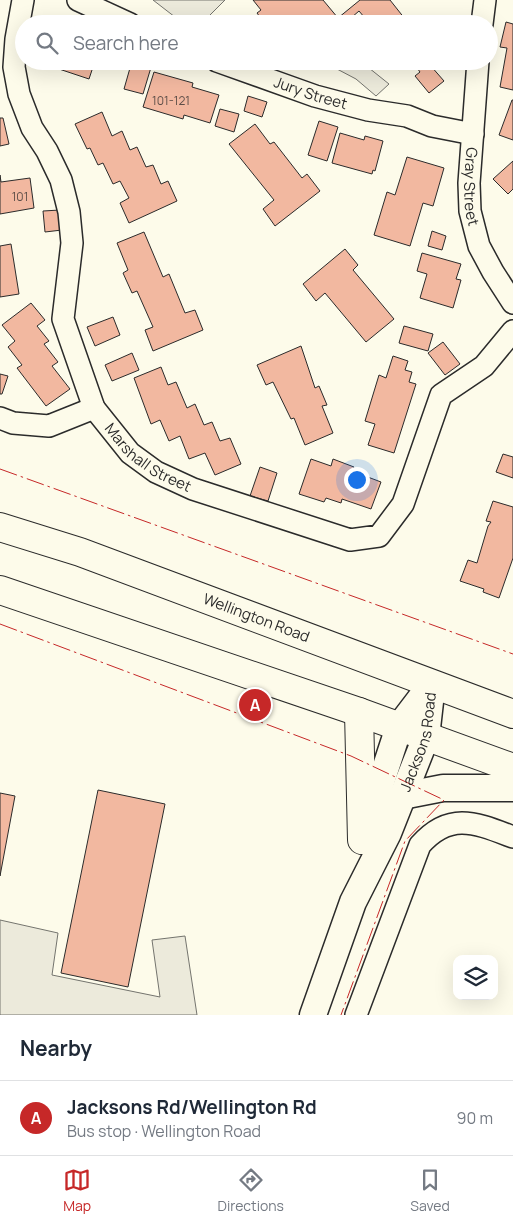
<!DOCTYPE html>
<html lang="en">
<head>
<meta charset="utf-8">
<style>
  body { margin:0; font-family:Manrope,sans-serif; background:#f6f6f7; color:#1f2937 }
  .controls { position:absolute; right:15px; bottom:15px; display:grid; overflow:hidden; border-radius:10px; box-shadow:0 5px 20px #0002 }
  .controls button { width:45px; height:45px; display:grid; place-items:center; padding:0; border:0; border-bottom:1px solid #e0e1e3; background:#fff; color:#1f2937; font:25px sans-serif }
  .you { position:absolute; left:356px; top:479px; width:18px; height:18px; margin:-12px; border:4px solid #fff; border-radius:50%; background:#1a73e8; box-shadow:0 0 0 8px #1a73e833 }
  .badge { display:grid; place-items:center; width:32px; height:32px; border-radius:50%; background:#c62828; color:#fff; font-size:16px; font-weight:700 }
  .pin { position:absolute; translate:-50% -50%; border:2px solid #fff; box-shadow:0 1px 5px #0006 }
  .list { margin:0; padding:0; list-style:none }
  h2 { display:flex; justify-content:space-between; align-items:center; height:65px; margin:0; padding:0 20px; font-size:21px }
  h2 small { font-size:16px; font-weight:400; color:#747a83 }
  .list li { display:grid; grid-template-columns:32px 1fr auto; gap:15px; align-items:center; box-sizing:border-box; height:75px; padding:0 20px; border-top:1px solid #e0e1e3 }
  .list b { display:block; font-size:19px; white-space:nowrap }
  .list p { margin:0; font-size:16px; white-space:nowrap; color:#747a83 }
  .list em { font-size:16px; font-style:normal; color:#747a83 }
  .icon { flex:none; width:28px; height:28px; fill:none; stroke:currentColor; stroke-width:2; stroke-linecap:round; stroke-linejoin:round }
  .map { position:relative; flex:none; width:513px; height:1015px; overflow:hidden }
  .search { position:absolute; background:#fff; box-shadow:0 5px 20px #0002; left:15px; right:15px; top:15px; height:55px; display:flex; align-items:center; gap:12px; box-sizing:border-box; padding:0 18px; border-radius:28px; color:#747a83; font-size:19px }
  .sheet { height:140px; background:#fff }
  nav { display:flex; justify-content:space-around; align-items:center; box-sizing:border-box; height:70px; border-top:1px solid #e0e1e3; background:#fff; font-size:14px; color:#747a83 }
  nav a { display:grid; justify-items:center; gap:2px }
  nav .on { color:#c62828 }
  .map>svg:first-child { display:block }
  .parking { fill:#eceadb; stroke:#74746e }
  .building { fill:#f2b8a0; stroke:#2b2b2b }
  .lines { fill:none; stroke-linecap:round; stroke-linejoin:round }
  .minor-casing { stroke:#2b2b2b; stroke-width:24 }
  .major-casing { stroke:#2b2b2b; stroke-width:29 }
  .highway-casing { stroke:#2b2b2b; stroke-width:30 }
  .minor { stroke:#fdfbea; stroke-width:21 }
  .major { stroke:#fdfbea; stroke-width:26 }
  .highway { stroke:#fdfbea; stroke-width:28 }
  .power { stroke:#c62828; stroke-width:1; stroke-dasharray:18 4 2.5 4; stroke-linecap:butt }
  .labels { text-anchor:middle; stroke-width:4; stroke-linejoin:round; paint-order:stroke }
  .number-label { font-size:12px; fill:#5d4e48 }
  .street-label { font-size:15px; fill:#2b2b2b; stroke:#fdfbea }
</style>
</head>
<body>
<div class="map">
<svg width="513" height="1015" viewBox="0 0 513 1015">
  <rect width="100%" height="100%" fill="#fdfbea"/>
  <!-- parking -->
  <path class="parking" d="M 153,0 L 225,0 L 201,24 L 184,24 Z
    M 340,61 L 356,61 L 369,68 L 389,84 L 376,96 L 356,79 L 337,69 Z
    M 0,920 L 58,933 L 52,975 L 160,997 L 152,940 L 185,936 L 197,1015 L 0,1015 Z"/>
  <!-- building -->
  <path class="building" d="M 253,0 L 323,0 L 338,18 L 360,0 L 390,0 L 409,24 L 370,24 L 359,11 L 344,24 L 265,24 L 257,13 L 261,10 Z
    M 506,22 L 513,24 L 513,90 L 500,87 L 507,48 L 500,47 Z
    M 55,61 L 95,61 L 89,79 L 53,67 Z
    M 132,61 L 152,64 L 143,94 L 124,89 Z
    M 412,61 L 435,61 L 430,65 L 444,81 L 429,93 L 415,76 L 420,72 Z
    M 154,72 L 193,83 L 192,87 L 219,95 L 210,123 L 184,115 L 183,119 L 143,107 Z
    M 248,96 L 267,102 L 262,117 L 244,111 Z
    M 512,100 L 513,100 L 513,140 L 499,135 Z
    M 220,109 L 239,114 L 234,132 L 215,126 Z
    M 102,112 L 112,136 L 122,131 L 130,150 L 137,147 L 146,167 L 153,165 L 161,184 L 168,181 L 177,201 L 129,223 L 120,203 L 129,198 L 120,181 L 113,184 L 103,163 L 98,165 L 90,148 L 87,149 L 75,124 Z
    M 0,118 L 3,118 L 9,144 L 0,146 Z
    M 319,121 L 338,127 L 327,161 L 308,155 Z
    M 255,124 L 270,144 L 274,142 L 302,178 L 307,174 L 320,191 L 275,226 L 263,209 L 274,200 L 229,144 Z
    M 340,133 L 364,140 L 365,136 L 383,141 L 375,171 L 373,170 L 372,174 L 332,163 Z
    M 407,157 L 444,168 L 433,206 L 423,203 L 410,246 L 374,235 L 387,192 L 395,195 Z
    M 513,161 L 513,189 L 508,194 L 493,179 Z
    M 0,175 L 1,182 L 30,178 L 34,208 L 0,214 Z
    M 60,210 L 62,230 L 45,232 L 43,211 Z
    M 432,231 L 446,236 L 442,250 L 428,246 Z
    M 144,232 L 163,277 L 169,274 L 185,313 L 195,310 L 203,330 L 153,351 L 145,330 L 153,327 L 137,291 L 132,293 L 123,273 L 128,270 L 117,243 Z
    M 11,244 L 19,294 L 0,297 L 0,246 Z
    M 345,249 L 358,265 L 353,270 L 394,319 L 366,342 L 325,293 L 316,301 L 303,284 Z
    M 422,253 L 461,264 L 456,279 L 461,280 L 453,308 L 420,298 L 427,274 L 417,271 Z
    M 31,303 L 45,320 L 37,326 L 49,341 L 44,344 L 58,362 L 52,366 L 70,389 L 46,406 L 17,368 L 22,365 L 8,347 L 15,341 L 2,325 Z
    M 113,317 L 120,335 L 95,346 L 87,327 Z
    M 404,326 L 433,334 L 428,351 L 399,343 Z
    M 443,342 L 460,364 L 445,375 L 428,353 Z
    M 301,346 L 315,388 L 319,386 L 327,405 L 322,406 L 333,433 L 305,445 L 294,418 L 291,419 L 273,382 L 266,385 L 257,365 Z
    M 132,353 L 139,370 L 112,381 L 105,365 Z
    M 393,356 L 408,361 L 405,370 L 412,372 L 409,382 L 416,384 L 394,453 L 368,445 L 375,424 L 365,421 L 379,375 L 386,378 Z
    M 161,367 L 168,385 L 176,382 L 187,408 L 195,404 L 204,425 L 212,422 L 220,441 L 230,438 L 241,464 L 215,475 L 205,453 L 189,459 L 180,436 L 169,441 L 160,420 L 151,424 L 134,378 Z
    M 0,374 L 8,376 L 2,394 L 0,394 Z
    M 503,454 L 513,457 L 513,478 L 496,472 Z
    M 311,459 L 331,466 L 333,459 L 354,467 L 352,471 L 381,482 L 371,509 L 342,499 L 341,503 L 326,498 L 324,502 L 299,494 Z
    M 260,467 L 277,473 L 268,501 L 250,496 Z
    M 493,501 L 513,507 L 513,558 L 499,598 L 483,592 L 484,589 L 460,581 L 468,560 L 477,563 L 488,526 L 491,522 L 486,521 Z
    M 98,790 L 165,804 L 128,987 L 61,973 Z
    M 0,793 L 15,796 L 0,876 Z"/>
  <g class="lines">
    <!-- minor casing -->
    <g class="minor-casing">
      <g id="minor">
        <path id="s1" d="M 23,0 L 16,39 L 14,67 L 19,94 L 32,128 L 47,151 L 61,180 L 69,212 L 72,243 L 63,319 L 94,408 L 130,453 L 156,472 L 193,489 L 350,540 L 379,536 L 403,504 L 441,395 L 484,366 L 513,331"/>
        <path d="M 78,0 L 130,24"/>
        <path d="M 482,24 L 485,0"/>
        <path id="s2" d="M 217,61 L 315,96 L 368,110 L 407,116 L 432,126 L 473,134"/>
        <path id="s3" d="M 478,61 L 469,183 L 470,211 L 479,246 L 493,272 L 513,303"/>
        <path d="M 0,418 L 13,423 L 49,426 L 94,408"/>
        <path d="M 356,1015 L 420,845 C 450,811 476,823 513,837"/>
      </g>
    </g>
    <!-- major casing -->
    <g class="major-casing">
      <g id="major">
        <path d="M 402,796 L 443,788 L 513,788"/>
        <path d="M 364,834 L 399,727 L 431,685"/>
        <path id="s4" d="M 313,1015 L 353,902 L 388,833 L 426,737 L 432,684"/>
      </g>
    </g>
    <!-- highway casing -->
    <g class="highway-casing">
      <g id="highway">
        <path id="s5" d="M 0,527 L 80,552 L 513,714"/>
        <path d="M 0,590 L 359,712 L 513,768"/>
        <path d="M 359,712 L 362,840"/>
      </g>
    </g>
    <!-- minor -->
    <use href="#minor" class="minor"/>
    <!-- major -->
    <use href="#major" class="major"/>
    <!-- highway -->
    <use href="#highway" class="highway"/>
    <!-- power -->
    <path class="power" d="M 0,469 L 513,654
      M 0,624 L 351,756 L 444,800 L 405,841 L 341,1015"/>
  </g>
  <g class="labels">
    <!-- number labels -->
    <g class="number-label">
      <text x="171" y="105">101-121</text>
      <text x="20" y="201">101</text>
    </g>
    <!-- street labels -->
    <g class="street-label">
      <text dy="5" stroke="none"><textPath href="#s2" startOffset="99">Jury Street</textPath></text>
      <text dy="5" stroke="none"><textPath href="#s3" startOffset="126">Gray Street</textPath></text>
      <text dy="5" stroke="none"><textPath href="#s1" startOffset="501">Marshall Street</textPath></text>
      <text dy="5" stroke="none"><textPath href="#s5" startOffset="272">Wellington Road</textPath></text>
      <text dy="5" stroke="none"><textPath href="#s4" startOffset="294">Jacksons Road</textPath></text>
    </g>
  </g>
</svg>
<div class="controls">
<button><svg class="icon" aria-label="layers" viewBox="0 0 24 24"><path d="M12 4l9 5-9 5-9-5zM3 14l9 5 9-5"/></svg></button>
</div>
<div class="you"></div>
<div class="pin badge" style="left:255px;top:705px">A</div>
<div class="search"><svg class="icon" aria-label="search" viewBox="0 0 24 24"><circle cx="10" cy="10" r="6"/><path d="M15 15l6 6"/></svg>Search here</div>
</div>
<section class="sheet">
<h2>Nearby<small></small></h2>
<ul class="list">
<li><span class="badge">A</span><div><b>Jacksons Rd/Wellington Rd</b><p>Bus stop · Wellington Road</p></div><em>90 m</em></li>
</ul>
</section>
<nav>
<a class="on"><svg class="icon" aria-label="map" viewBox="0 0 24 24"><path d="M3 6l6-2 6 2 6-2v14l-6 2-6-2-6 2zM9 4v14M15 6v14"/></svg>Map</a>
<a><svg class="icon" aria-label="directions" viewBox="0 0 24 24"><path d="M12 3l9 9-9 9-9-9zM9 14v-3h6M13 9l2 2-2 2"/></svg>Directions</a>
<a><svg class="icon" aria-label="saved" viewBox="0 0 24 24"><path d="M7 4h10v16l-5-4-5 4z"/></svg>Saved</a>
</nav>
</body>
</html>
